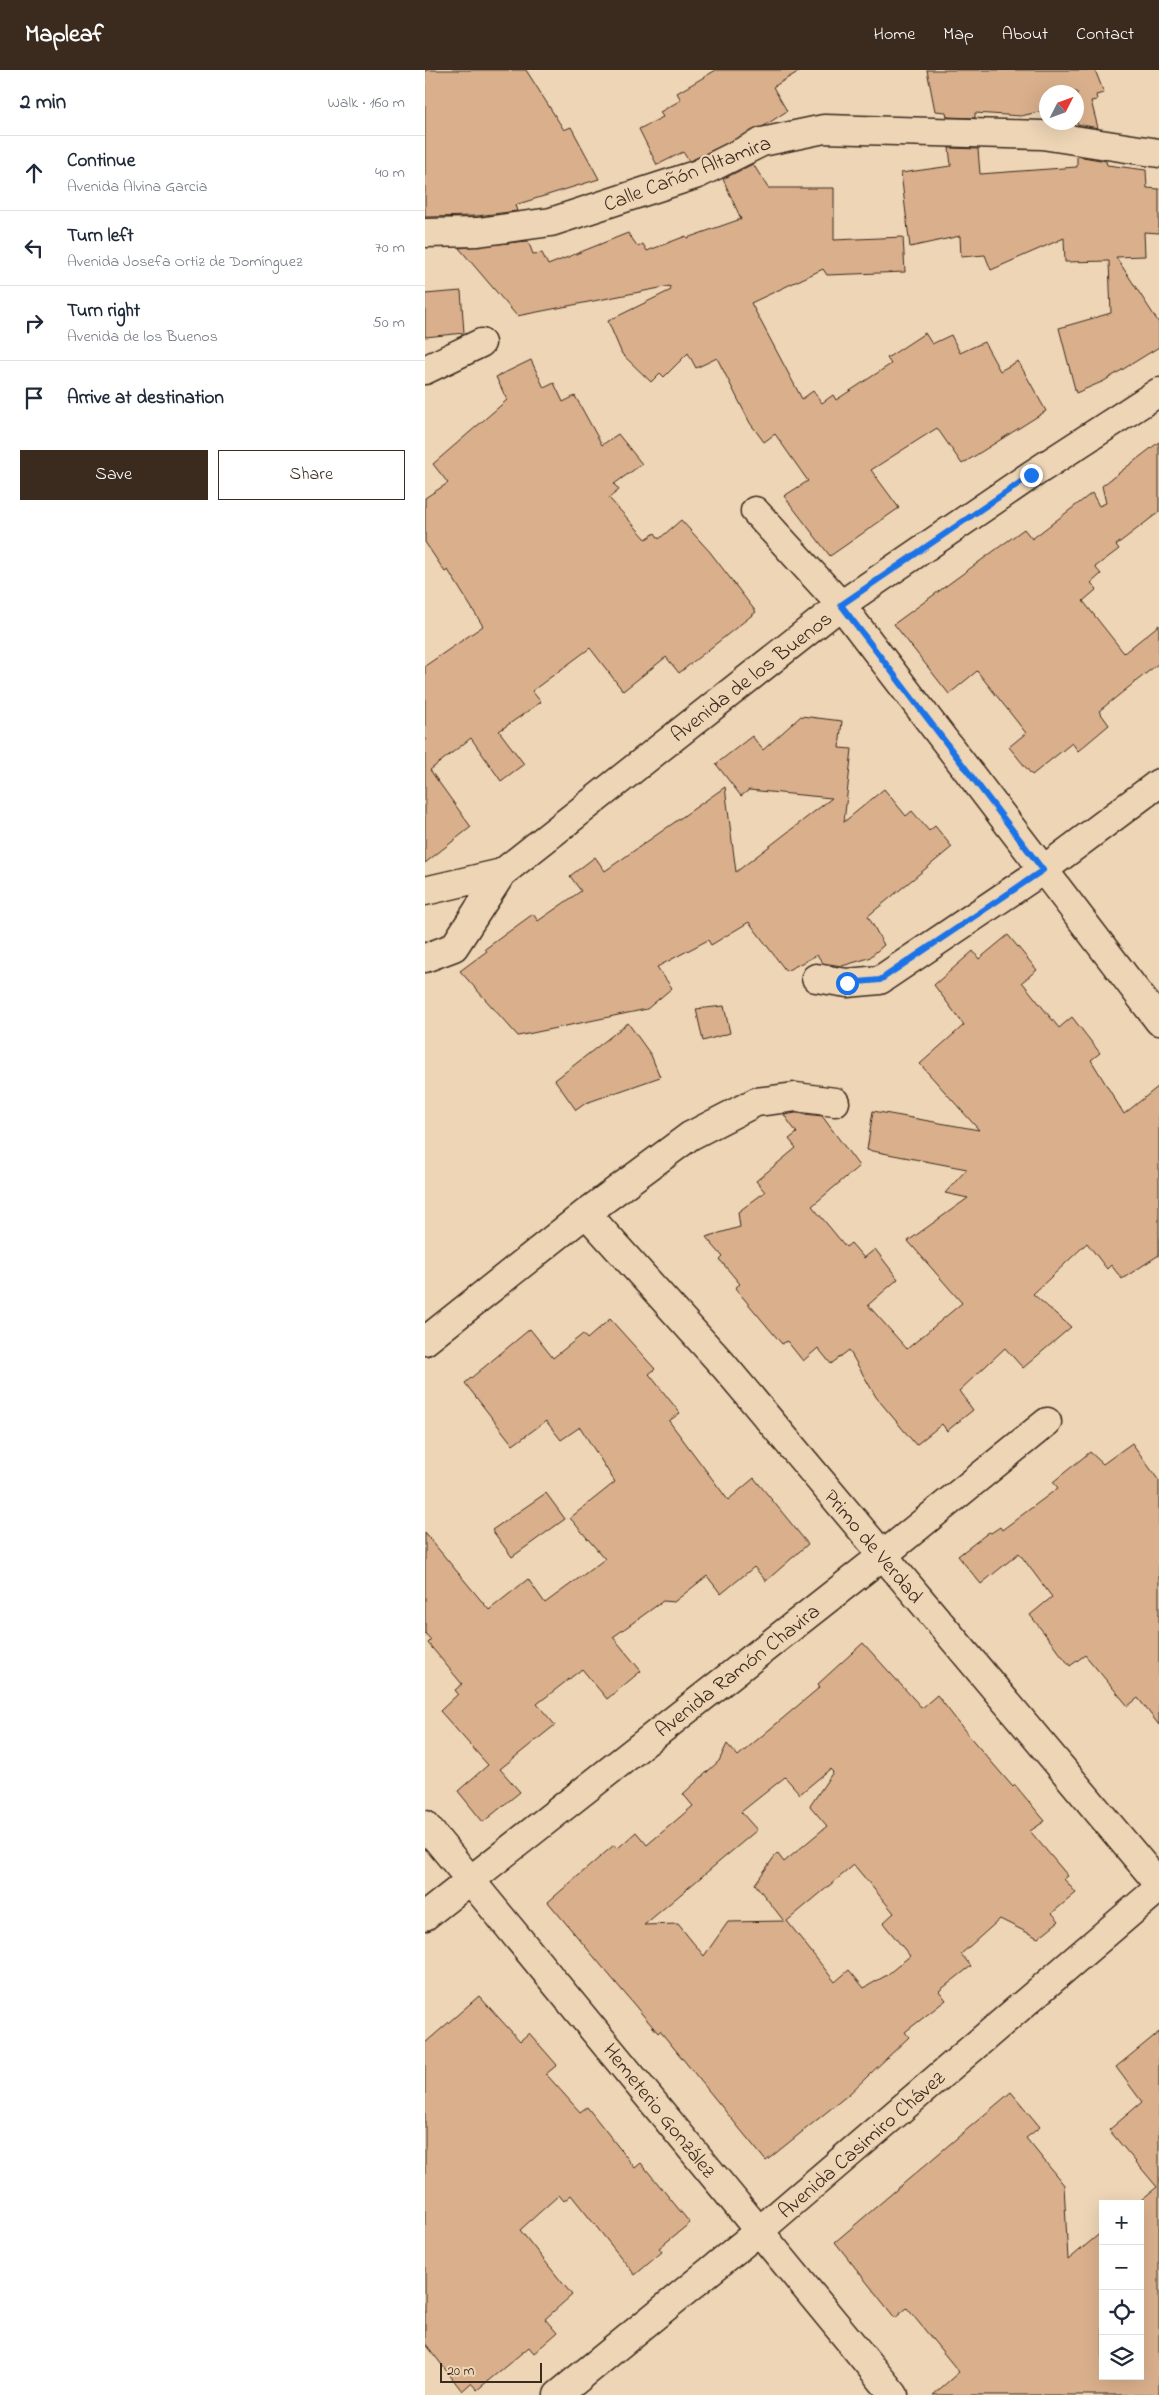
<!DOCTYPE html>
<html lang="en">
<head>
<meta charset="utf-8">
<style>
  body { margin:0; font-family:"Indie Flower",sans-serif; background:#f2f2f3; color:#1f2937 }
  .controls { position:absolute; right:15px; bottom:15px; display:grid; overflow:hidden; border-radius:0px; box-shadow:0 5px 20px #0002 }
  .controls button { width:45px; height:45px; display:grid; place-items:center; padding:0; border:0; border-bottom:1px solid #e0e1e3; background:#fff; color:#1f2937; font:25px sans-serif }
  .compass { position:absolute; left:614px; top:15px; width:45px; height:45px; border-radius:50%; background:#fff; box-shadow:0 5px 20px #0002; rotate:48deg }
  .scale { position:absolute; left:15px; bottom:12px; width:102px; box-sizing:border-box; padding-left:5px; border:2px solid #3b2a1e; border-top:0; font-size:14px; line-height:18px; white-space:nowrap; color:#3b2a1e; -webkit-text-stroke:4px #edd5b5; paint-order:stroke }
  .stop { position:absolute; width:15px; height:15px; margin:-11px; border:4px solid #1a73e8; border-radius:50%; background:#fff }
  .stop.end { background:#1a73e8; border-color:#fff; box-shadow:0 1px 5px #0008 }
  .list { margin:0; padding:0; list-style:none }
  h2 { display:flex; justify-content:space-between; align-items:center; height:65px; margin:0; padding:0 20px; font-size:21px }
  h2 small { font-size:16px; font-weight:400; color:#747a83 }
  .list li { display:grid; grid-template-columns:32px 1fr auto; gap:15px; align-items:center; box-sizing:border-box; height:75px; padding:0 20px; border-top:1px solid #e0e1e3 }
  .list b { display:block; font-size:19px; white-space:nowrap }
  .list p { margin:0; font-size:16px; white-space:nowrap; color:#747a83 }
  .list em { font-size:16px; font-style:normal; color:#747a83 }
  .actions { display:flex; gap:10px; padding:15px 20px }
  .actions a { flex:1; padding:11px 0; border:1px solid #3b2a1e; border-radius:0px; text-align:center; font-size:18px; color:#3b2a1e }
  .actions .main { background:#3b2a1e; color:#fff }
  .icon { flex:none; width:28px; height:28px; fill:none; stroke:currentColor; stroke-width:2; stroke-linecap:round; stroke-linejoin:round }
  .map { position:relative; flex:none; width:734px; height:2325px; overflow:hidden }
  header { display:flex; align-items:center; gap:30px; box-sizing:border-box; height:70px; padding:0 25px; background:#3b2a1e; color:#fff }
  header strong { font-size:24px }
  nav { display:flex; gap:28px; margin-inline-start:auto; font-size:18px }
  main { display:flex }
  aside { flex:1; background:#fff }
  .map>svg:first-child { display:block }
  .building { fill:#dab08c; stroke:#3b2a1e; fill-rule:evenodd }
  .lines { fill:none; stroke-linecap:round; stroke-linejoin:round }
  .minor-casing { stroke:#3b2a1e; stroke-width:31 }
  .tertiary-casing { stroke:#3b2a1e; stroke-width:31 }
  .minor { stroke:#edd5b5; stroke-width:28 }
  .tertiary { stroke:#edd5b5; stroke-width:28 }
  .route { stroke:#1a73e8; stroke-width:6 }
  .labels { text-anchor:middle; stroke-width:4.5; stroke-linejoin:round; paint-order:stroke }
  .street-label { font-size:21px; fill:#3b2a1e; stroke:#edd5b5 }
</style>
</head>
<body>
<header>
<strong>Mapleaf</strong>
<nav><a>Home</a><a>Map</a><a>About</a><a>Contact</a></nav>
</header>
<main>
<aside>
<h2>2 min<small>Walk · 160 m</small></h2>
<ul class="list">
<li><svg class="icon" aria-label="ahead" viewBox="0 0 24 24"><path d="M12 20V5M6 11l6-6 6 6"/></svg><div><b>Continue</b><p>Avenida Alvina Garcia</p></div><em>40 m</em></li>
<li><svg class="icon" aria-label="left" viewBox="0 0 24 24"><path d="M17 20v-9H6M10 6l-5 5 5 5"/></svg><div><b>Turn left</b><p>Avenida Josefa Ortiz de Domínguez</p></div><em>70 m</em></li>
<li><svg class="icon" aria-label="right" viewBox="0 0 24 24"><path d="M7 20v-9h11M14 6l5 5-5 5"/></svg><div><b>Turn right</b><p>Avenida de los Buenos</p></div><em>50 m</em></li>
<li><svg class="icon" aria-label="arrive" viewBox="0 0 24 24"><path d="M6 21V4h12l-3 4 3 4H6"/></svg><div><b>Arrive at destination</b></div></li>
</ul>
<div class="actions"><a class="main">Save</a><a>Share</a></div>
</aside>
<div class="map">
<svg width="734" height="2325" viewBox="0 0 734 2325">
  <rect width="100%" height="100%" fill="#edd5b5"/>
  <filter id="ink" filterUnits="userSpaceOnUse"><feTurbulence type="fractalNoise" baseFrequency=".02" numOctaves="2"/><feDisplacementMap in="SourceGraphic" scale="10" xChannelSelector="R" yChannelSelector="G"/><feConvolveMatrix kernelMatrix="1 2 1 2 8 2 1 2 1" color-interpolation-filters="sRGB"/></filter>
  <g filter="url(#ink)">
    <!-- building -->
    <path class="building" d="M 0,0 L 101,0 L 139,60 L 146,57 L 174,109 L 90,135 L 92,141 L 52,146 L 0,147 Z
      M 291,0 L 376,0 L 348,17 L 362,41 L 339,56 L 267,90 L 264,91 L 258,82 L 232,95 L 214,59 L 238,47 L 235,42 L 256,30 L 252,23 Z
      M 502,0 L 670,0 L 679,23 L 671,25 L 672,30 L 666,31 L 673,58 L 652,54 L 652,22 L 622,22 L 622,40 L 596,46 L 550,43 L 550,48 L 522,47 L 521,42 L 510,41 Z
      M 524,78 L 553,79 L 555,104 L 652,97 L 652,86 L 681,91 L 682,95 L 721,100 L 722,118 L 734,119 L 734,163 L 719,162 L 720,186 L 691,187 L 734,253 L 734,277 L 679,311 L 651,323 L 634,258 L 686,243 L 684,191 L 640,192 L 639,168 L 566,200 L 560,185 L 536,187 L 535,166 L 485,177 L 476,103 L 526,96 Z
      M 328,94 L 343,118 L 409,118 L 409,170 L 478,167 L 480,202 L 402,205 L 398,199 L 326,233 L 377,329 L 388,321 L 397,333 L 408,325 L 411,330 L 466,294 L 462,288 L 500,263 L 507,274 L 526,265 L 535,283 L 559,272 L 575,301 L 593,291 L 621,341 L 537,394 L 512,358 L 446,400 L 474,438 L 405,486 L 359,426 L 383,411 L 350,364 L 339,372 L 325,353 L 292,288 L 271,298 L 263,283 L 239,307 L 235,303 L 226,312 L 197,284 L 183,251 L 246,220 L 245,216 L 92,246 L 34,178 L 103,171 L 108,184 L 117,183 L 123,195 L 203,163 L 213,177 L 218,174 L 222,181 L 261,166 L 262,168 L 316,149 L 298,109 Z
      M 36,221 L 39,263 L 0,267 L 0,224 Z
      M 106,290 L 119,318 L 129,313 L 138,332 L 150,326 L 177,375 L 193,364 L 217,394 L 189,414 L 194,420 L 184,428 L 221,469 L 230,463 L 234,469 L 256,450 L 285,482 L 331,542 L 254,603 L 241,587 L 198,621 L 165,578 L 107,621 L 116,632 L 74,661 L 99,694 L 76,711 L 46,668 L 5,700 L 46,757 L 0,793 L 0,596 L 58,556 L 23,500 L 20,502 L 0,472 L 0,428 L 23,413 L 8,394 L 82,330 L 71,307 Z
      M 734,372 L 734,442 L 691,475 L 694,479 L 670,497 L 676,504 L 666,513 L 672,519 L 658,531 L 699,583 L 734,555 L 734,593 L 674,641 L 684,655 L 653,681 L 647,673 L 607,705 L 584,677 L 601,663 L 552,601 L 524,624 L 469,554 L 599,459 L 607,469 L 667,423 L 674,436 L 681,433 L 677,416 Z
      M 376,646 L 417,651 L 414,678 L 427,679 L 419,752 L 459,719 L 481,746 L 487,741 L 504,761 L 510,756 L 527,777 L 443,846 L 459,875 L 444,888 L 417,896 L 398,893 L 392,885 L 361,901 L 324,852 L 286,875 L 283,870 L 232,897 L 247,918 L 222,939 L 93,966 L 35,901 L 62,881 L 60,879 L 108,844 L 113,851 L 156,821 L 145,806 L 170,787 L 180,801 L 300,717 L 311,802 L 407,728 L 324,720 L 316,726 L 291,694 L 327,666 L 338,680 Z
      M 583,865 L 612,900 L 597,912 L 634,958 L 647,947 L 675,983 L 666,990 L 699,1044 L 734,1016 L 734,1185 L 697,1209 L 686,1195 L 682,1199 L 662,1173 L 608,1224 L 646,1257 L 598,1298 L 580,1278 L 534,1321 L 548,1340 L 522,1361 L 517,1354 L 491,1375 L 451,1327 L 424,1280 L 406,1294 L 393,1278 L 378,1291 L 362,1271 L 357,1274 L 310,1218 L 315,1214 L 295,1190 L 298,1187 L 281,1167 L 315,1157 L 313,1142 L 340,1122 L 331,1111 L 371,1078 L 364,1069 L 372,1063 L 359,1045 L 371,1043 L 397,1046 L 434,1096 L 387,1136 L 421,1177 L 426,1173 L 439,1188 L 450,1179 L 473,1209 L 443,1235 L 482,1279 L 537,1233 L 483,1171 L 543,1128 L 520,1123 L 542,1099 L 442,1080 L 448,1041 L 554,1060 L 495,994 L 539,955 L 509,915 L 548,881 L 554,889 Z
      M 299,936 L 305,963 L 278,971 L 271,939 Z
      M 203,953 L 226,985 L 235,1007 L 161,1033 L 151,1040 L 130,1010 Z
      M 185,1249 L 230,1299 L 224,1304 L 255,1343 L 244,1351 L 303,1430 L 329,1408 L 383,1474 L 341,1511 L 329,1497 L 296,1524 L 282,1506 L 249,1532 L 238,1531 L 188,1567 L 216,1601 L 182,1629 L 157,1599 L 112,1634 L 130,1655 L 75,1699 L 95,1722 L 58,1752 L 33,1721 L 63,1695 L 15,1641 L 33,1624 L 30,1620 L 37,1614 L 3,1573 L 6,1570 L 0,1563 L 0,1463 L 64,1540 L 103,1509 L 120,1533 L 180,1489 L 145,1448 L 190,1412 L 155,1357 L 136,1370 L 121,1351 L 88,1375 L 40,1313 L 105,1259 L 128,1288 L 158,1264 L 162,1269 Z
      M 707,1373 L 734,1411 L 734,1655 L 713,1628 L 703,1636 L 660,1585 L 645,1596 L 605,1545 L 627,1527 L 594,1483 L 556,1514 L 533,1486 L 564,1462 L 566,1463 L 575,1457 L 577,1460 L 633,1418 L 628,1412 L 665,1382 L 678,1394 Z
      M 121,1423 L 140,1449 L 87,1487 L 67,1460 Z
      M 438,1573 L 497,1638 L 512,1625 L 544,1666 L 588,1717 L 590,1715 L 620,1751 L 605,1761 L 643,1806 L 639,1809 L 651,1823 L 627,1843 L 634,1851 L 613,1868 L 575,1849 L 536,1884 L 546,1896 L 514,1921 L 521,1930 L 480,1962 L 484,1967 L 424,2024 L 341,2091 L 235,1961 L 233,1963 L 123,1832 L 189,1775 L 192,1779 L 211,1762 L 222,1775 L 268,1736 L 258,1724 L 294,1691 L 302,1674 L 313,1686 L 395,1617 L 393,1614 ZM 405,1699 L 408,1702 L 385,1736 L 402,1756 L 359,1792 L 352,1783 L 330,1814 L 359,1851 L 303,1852 L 279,1886 L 253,1854 L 219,1855 L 332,1760 L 316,1742 L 360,1707 L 375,1724 ZM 429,1795 L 469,1843 L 458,1853 L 485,1886 L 462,1905 L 439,1918 L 424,1900 L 410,1912 L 362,1851 Z
      M 54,1926 L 95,1971 L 104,1963 L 132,1995 L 121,2004 L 155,2042 L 162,2037 L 210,2098 L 216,2093 L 265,2153 L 234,2178 L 237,2182 L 210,2205 L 146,2125 L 139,2131 L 134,2125 L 95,2160 L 147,2225 L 120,2249 L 132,2263 L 109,2283 L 104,2277 L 52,2320 L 46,2313 L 37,2321 L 0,2273 L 0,1973 Z
      M 734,1962 L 734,2325 L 508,2325 L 534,2302 L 482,2238 L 470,2248 L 410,2172 L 586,2022 L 615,2057 L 601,2068 L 639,2115 L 643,2190 L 678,2161 L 678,2306 L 715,2306 L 715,2134 L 711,2134 L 732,2117 L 684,2060 L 717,2032 L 691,1997 Z"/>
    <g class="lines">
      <!-- minor casing -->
      <g class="minor-casing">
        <path id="minor" d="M 0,163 L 53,162 L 126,152 L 273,104 L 337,72 L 399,59 L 617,65 L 734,83
          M 0,300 L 56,273
          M 330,441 L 416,535 L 606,405 L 734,322
          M 391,908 L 422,913 L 455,910 L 618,800 L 734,713
          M 161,1143 L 300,1297 L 734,1814
          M 0,1271 L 161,1143 L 265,1066 L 331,1032 L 371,1027 L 410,1032
          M 0,1846 L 457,1486 L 622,1352
          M 133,2325 L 334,2161 L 734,1818"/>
      </g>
      <!-- tertiary casing -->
      <g class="tertiary-casing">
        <path id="tertiary" d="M 0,821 L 77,803
          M 0,888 L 29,877 L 77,803 L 416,535 L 734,951
          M 0,1755 L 469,2325"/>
      </g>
      <!-- minor -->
      <use href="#minor" class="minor"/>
      <!-- tertiary -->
      <use href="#tertiary" class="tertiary"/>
    </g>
  </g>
  <g class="lines" filter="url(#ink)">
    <!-- route -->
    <path class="route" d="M 422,913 L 455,910 L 618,800 L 416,535 L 606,405"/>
  </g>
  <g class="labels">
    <!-- street labels -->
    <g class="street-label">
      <text transform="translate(262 103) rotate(-21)" y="7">Calle Cañón Altamira</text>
      <text transform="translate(326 606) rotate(-38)" y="7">Avenida de los Buenos</text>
      <text transform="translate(449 1476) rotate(50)" y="7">Primo de Verdad</text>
      <text transform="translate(312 1600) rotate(-38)" y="7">Avenida Ramón Chavira</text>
      <text transform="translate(235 2040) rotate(51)" y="7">Hemeterio González</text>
      <text transform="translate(436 2074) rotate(-41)" y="7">Avenida Casimiro Chávez</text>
    </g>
  </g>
</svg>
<div class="controls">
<button>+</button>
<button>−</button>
<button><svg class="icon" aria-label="locate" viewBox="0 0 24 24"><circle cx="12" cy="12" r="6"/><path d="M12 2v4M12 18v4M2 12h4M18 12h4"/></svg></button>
<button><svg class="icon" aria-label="layers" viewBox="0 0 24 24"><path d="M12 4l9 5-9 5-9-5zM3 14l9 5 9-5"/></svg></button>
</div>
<svg class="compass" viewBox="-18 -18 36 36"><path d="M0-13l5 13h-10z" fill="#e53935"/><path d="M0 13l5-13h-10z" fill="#747a83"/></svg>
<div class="scale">20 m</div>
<div class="stop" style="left:422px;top:913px"></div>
<div class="stop end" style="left:606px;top:405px"></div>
</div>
</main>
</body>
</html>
